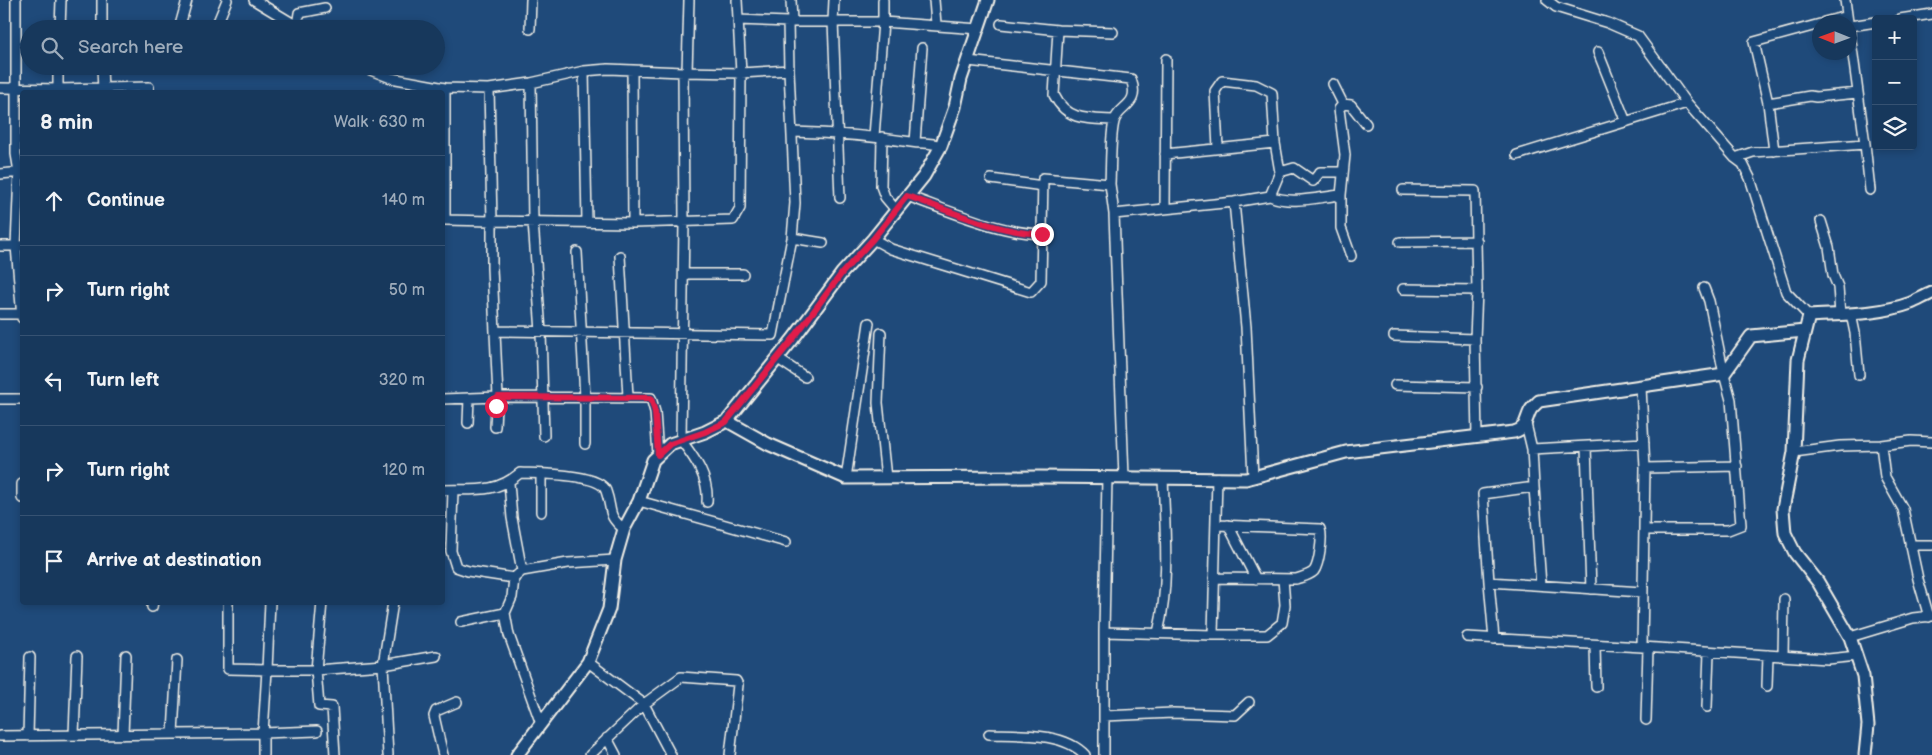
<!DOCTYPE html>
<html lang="en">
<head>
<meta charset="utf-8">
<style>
  body { margin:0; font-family:"Balsamiq Sans",sans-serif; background:#203f62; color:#f1f3f6 }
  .controls { position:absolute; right:15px; top:15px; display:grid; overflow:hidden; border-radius:5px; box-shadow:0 2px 8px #0003 }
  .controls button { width:45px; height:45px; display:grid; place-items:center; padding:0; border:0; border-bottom:1px solid #365272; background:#17385c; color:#f1f3f6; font:25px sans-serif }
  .compass { position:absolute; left:1812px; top:15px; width:45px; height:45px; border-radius:50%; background:#17385c; box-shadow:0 2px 8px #0003; rotate:271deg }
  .stop { position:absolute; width:15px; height:15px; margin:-11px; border:4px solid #e11d48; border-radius:50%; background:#fff }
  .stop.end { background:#e11d48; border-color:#fff; box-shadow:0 1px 5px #0008 }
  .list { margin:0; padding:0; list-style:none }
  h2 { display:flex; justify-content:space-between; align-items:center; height:65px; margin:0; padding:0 20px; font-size:21px }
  h2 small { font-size:16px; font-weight:400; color:#9eacbb }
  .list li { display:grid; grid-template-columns:32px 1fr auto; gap:15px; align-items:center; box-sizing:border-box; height:90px; padding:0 20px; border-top:1px solid #365272 }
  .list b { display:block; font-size:19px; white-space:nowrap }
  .list em { font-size:16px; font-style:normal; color:#9eacbb }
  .icon { flex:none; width:28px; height:28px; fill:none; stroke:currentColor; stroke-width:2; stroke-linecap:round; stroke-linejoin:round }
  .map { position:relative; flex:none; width:1932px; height:755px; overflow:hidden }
  .search { position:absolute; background:#17385c; box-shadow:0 2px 8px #0003; left:20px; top:20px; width:425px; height:55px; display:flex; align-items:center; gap:12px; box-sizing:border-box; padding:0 18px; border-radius:28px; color:#9eacbb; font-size:19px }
  .panel { position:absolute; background:#17385c; box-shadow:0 2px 8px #0003; left:20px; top:90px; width:425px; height:515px; border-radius:5px }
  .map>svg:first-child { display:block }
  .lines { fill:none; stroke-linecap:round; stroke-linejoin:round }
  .minor-casing { stroke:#f4f1e8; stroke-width:12 }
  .tertiary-casing { stroke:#f4f1e8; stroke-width:15 }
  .minor { stroke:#1f4a7a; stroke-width:9 }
  .tertiary { stroke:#1f4a7a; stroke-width:11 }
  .route { stroke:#e11d48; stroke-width:6 }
</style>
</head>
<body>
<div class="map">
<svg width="1932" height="755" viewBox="0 0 1932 755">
  <rect width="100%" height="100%" fill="#1f4a7a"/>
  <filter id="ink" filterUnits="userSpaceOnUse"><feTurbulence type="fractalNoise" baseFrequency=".02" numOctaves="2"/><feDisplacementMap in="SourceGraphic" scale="10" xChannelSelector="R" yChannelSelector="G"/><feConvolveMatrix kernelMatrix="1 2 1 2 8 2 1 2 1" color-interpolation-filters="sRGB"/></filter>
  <g filter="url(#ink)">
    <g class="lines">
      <!-- minor casing -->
      <g class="minor-casing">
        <path id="minor" d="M 16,0 L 16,154 L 19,172 L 16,246 L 22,318
          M 102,0 L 102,29
          M 254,0 L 302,29
          M 791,0 L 792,22
          M 834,0 L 833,21 L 840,198
          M 934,0 L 936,24
          M 1547,0 L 1556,7 L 1608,23 L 1638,36 L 1687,103 L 1735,158 L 1743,164 L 1750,178 L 1786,292 L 1809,316
          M 1845,0 L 1848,22
          M 1900,19 L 1932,14
          M 738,20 L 788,22
          M 1824,22 L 1847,16
          M 1001,24 L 1058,30 L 1113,32
          M 297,26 L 299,13 L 325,8
          M 1850,26 L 1876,22
          M 60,29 L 61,0
          M 179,29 L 187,0
          M 215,29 L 227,0
          M 530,29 L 531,0
          M 1058,30 L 1054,95 C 1067,121 1088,119 1114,120
          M 1598,52 L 1626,122
          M 968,61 L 1131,79 C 1141,107 1118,105 1114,122 C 1110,138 1111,167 1110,184
          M 58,66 L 58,89 L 149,87 L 149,92
          M 102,66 L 103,92
          M 360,66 L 391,78 L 445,88
          M 632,70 L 633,223
          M 789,70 L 788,22 L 883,22 L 979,29
          M 584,71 L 587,222
          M 687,72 L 689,0
          M 531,83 L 533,221 L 541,332 L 544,436
          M 1333,84 L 1343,104 L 1351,105 L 1366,124
          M 0,88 L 58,89 L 58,92
          M 489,89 L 492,221 L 633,223 L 733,220 L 740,208 L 741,73 L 737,0
          M 1768,103 L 1810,96 L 1816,97 L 1858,93
          M 1343,104 L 1339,109 L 1345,155 L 1341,195 L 1341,228 L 1351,256
          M 793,132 C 833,133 872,136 911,142 C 923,144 929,142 941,146
          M 874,136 L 883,22 L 883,0
          M 882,137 L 881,186 L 885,197 L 896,210
          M 915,142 L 922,48
          M 1865,144 L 1870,190
          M 1218,148 L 1215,91 L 1222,81 L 1256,85 L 1272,93 L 1275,143 L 1280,172 L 1270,196
          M 1774,151 L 1768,103 L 1754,42 L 1820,24
          M 1165,154 L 1275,143
          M 1517,155 L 1687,103
          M 1735,158 L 1753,152 L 1865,144 L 1850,33
          M 1280,172 L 1294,168 L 1313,181 L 1320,172 L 1343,172
          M 0,174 L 22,172
          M 991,179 L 1043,186
          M 1403,190 L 1475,191 L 1477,290 L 1475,339 L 1477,437
          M 907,196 C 948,210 998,233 1042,234
          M 1234,202 L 1246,327 L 1253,477
          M 1165,208 L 1166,59
          M 1114,214 L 1234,202 L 1270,196 C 1291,205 1319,197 1341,195
          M 1821,221 L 1829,247 L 1833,275 L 1838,287 L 1840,314
          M 792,238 L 823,243
          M 873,239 L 891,249 L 1031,292 L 1041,281 L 1043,178 L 1110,184 L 1114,214 L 1124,477
          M 1400,242 L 1477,241
          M 0,246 L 22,246
          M 577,252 L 585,398 L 585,444
          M 620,256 L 628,397
          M 684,274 L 743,274
          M 1403,289 L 1477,290
          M 0,314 L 22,314
          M 1851,314 L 1855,333 L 1859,375
          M 496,331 L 773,335 L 792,238 L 795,203 L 789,70 L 741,73 L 683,72
          M 881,333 L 878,403 L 886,478
          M 1394,336 L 1475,339
          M 778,359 L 805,377
          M 1395,385 L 1477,387
          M 1641,387 L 1645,468 L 1642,647 L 1828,659 L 1857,656
          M 0,399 L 22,399
          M 442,399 L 498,397 L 496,406 L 495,427
          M 468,423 L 469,398
          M 1526,424 L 1532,449 L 1534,487 L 1483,494 L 1489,582 L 1642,592
          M 1586,447 L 1591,589
          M 1532,449 L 1644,443
          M 1794,452 L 1840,446 L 1881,445
          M 658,455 L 655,412 L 651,398 L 498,397 L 492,268 L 492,221 L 445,220 L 445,88 L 489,89 L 531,83 L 584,71 L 608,69 L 683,72 L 684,222 L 681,440 C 695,459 709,477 707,502
          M 1645,468 L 1737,466
          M 846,478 L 869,323
          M 509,483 L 512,518 L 522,571
          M 1534,487 L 1541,585
          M 442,490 C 474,489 495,494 520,473 C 537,474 600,473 606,491 C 613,510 606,515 624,529
          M 453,490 L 451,551 L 456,567 L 468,571 L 514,578
          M 22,498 L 22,484
          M 639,501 L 786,542
          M 541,512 L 541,474
          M 1228,525 L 1256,579
          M 1644,530 L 1728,530 L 1741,525 L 1731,400 L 1724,374 L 1709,301 L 1704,288
          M 1910,545 L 1932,545
          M 1214,578 L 1296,579 C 1301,577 1309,576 1314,571 C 1319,564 1323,537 1320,529 L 1217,525
          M 1489,582 L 1494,639
          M 228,602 L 228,669 L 267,670 L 270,602
          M 322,602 L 316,670 L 319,706 L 332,707 L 335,755
          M 393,602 L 383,665 L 436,656
          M 152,607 L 153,602
          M 1929,617 L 1918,579 L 1903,509 L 1885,477 L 1881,445 L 1911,441 L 1932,442
          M 461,622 L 505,613
          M 1104,632 L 1213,635 L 1217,478
          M 1158,633 C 1170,584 1165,528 1163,478
          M 1213,635 L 1267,635 L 1282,623 L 1285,605 L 1283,579
          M 1467,637 L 1642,647
          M 1850,637 L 1913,618 L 1932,616
          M 1595,645 L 1596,687
          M 1783,656 L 1784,599
          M 588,662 L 644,704 L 671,755
          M 1767,686 L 1768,655
          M 1707,707 L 1709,652
          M 1104,716 L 1173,713 L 1235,715 L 1249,702
          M 1646,720 L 1648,648
          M 541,724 L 509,635 L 505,613 L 512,597 L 514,578 L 522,571 L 568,563 L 615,560
          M 173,734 L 177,660
          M 989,734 C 1019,735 1064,732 1085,755
          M 74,735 L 77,656
          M 123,735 L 126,655
          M 0,736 L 263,733 L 267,670 L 316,670 L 383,665 L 388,755
          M 28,736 L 30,657
          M 607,738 L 616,755
          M 263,755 L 263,733 L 317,731
          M 443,755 L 434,716 L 436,711 L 457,702
          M 590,755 L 644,704 L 681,677 L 736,681 L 738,685 L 730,755
          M 1104,755 L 1104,632 L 1107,477"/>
      </g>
      <!-- tertiary casing -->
      <g class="tertiary-casing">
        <path id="tertiary" d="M 727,421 L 768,444 L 846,478 L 1039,477 L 1246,479 L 1346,452 L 1514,432 C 1527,428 1525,421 1530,411 C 1532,407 1536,404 1539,401 L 1724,374 L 1751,336 L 1805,331
          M 517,755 L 588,662 L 609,609 L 615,560 L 624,529 L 639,501 L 653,460 L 670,444 L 705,432 L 727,421 L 793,339 L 842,273 L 873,239 L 924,176 L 941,146 L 955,107 L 961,79 L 988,0
          M 1865,755 L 1868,725 L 1863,676 L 1850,637 L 1818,582 L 1795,553 L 1785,533 L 1783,509 L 1794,452 L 1798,360 L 1809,316 C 1843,314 1878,315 1911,303 C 1918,300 1925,296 1932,293"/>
      </g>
      <!-- minor -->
      <use href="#minor" class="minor"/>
      <!-- tertiary -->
      <use href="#tertiary" class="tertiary"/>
    </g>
  </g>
  <g class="lines" filter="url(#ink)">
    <!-- route -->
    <path class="route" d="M 496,406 L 498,397 L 651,398 L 655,412 L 658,455 L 670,444 L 705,432 L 726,422 L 793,339 L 842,273 L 873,239 L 907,196 C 948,210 998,233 1042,234"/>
  </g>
</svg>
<div class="controls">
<button>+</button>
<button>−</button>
<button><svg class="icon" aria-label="layers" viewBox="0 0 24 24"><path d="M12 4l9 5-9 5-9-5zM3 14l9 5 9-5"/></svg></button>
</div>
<svg class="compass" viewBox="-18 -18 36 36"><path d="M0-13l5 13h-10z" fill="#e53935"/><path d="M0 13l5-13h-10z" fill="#9eacbb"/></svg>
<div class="stop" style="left:496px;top:406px"></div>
<div class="stop end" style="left:1042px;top:234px"></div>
<div class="search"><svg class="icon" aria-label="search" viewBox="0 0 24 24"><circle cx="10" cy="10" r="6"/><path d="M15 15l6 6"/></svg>Search here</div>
<section class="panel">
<h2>8 min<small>Walk · 630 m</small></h2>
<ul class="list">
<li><svg class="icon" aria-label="ahead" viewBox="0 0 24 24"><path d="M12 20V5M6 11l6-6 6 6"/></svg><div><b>Continue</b></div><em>140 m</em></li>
<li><svg class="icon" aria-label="right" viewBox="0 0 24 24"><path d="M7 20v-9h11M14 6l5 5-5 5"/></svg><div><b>Turn right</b></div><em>50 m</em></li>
<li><svg class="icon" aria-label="left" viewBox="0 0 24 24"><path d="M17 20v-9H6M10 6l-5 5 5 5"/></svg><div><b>Turn left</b></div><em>320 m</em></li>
<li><svg class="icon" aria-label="right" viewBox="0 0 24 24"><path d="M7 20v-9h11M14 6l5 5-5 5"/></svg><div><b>Turn right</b></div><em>120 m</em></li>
<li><svg class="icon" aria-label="arrive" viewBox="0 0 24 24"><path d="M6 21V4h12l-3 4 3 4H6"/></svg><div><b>Arrive at destination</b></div></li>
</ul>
</section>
</div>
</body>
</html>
